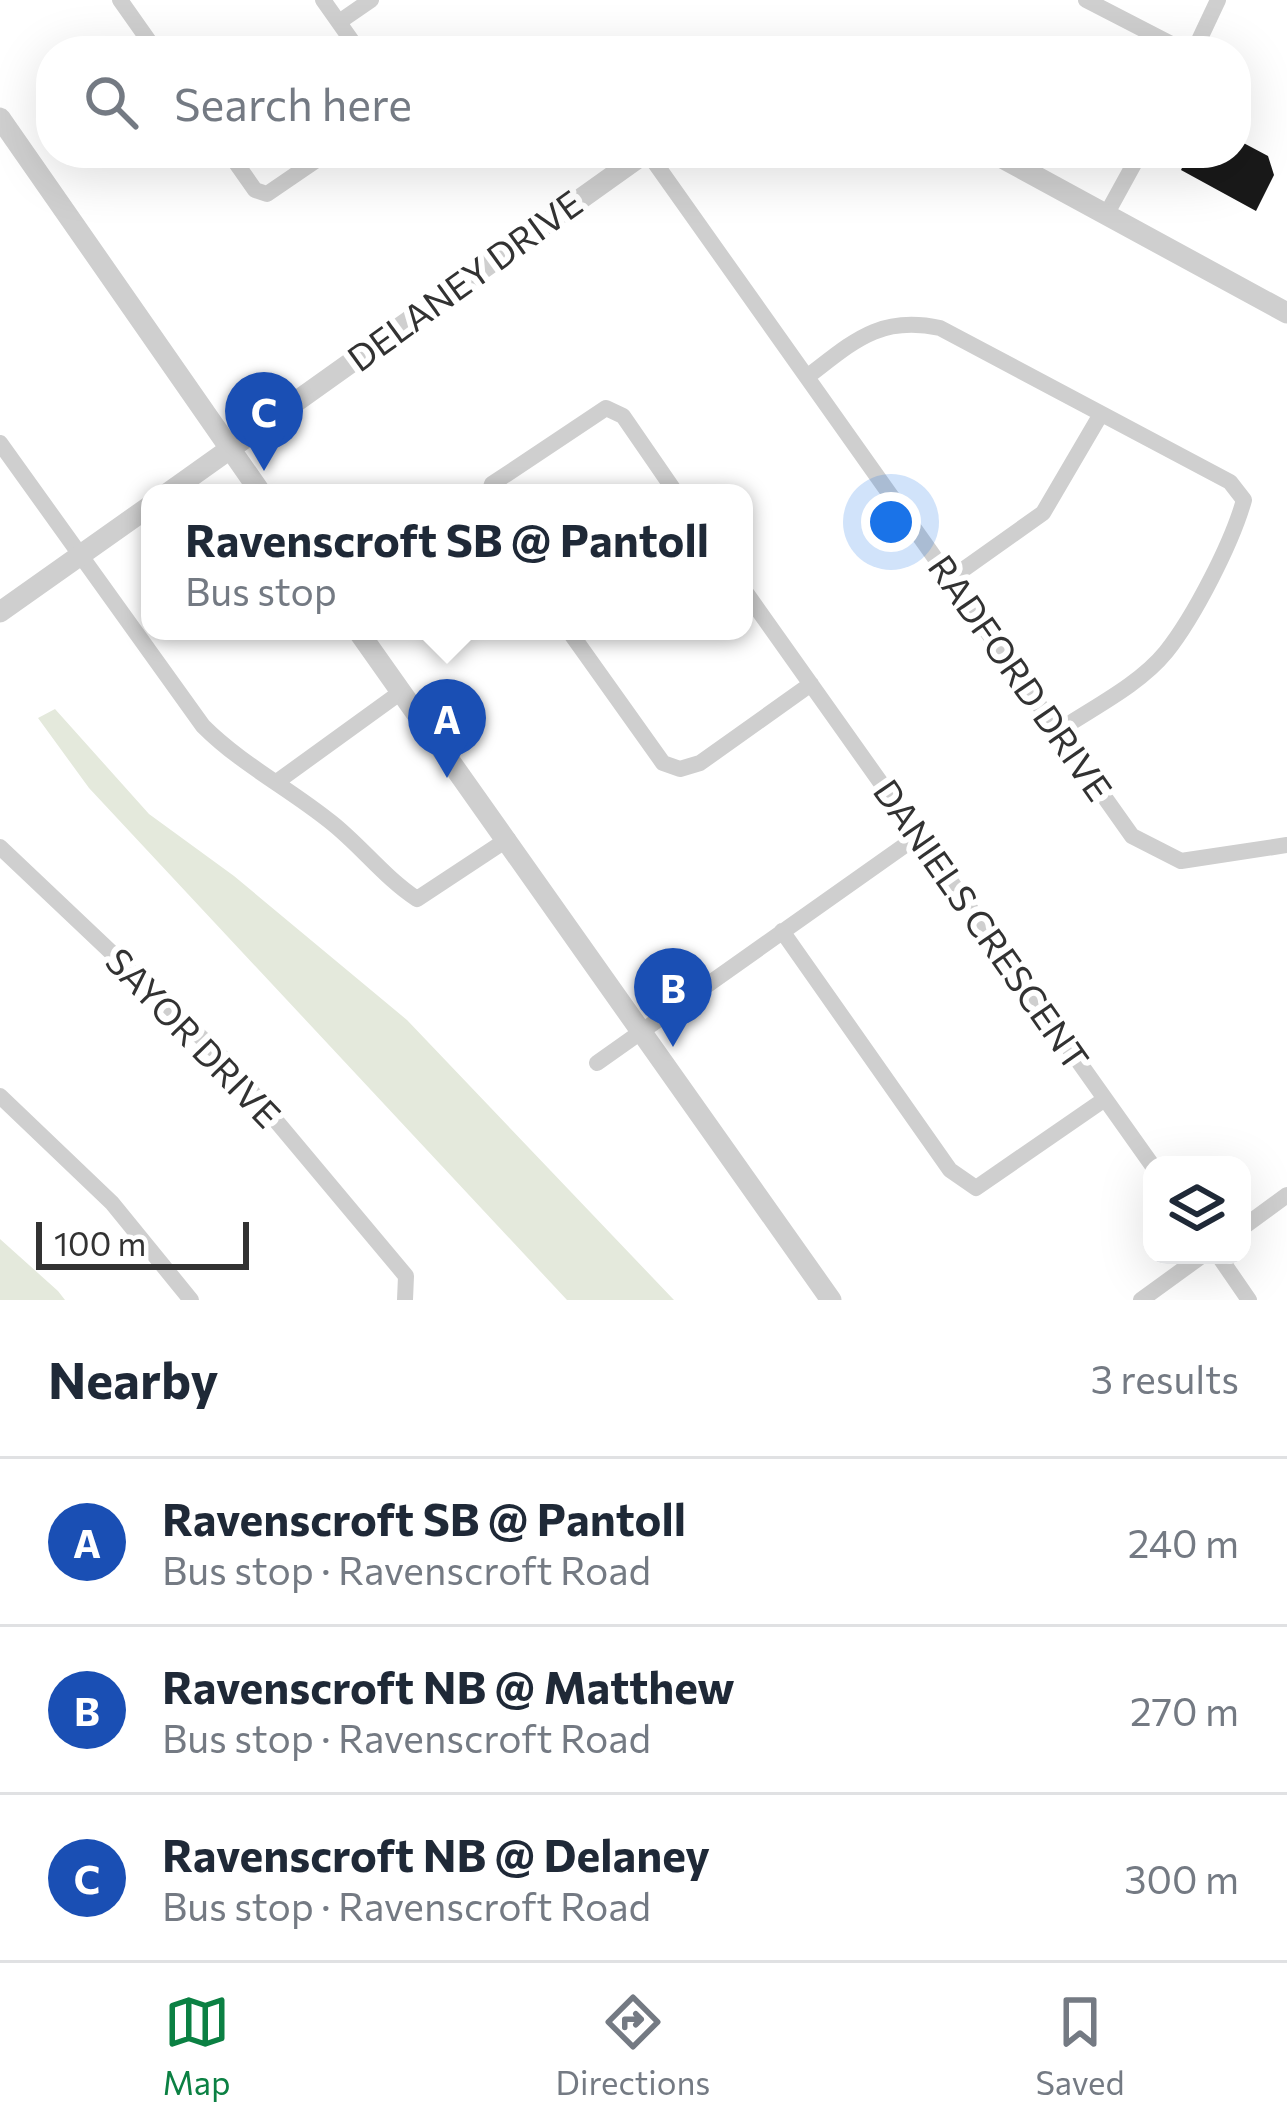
<!DOCTYPE html>
<html lang="en">
<head>
<meta charset="utf-8">
<style>
  body { margin:0; font-family:Commissioner,sans-serif; background:#f6f6f7; color:#1f2937 }
  .controls { position:absolute; right:36px; bottom:36px; display:grid; overflow:hidden; border-radius:24px; box-shadow:0 12px 48px #0002 }
  .controls button { width:108px; height:108px; display:grid; place-items:center; padding:0; border:0; border-bottom:3px solid #e0e1e3; background:#fff; color:#1f2937; font:60px sans-serif }
  .scale { position:absolute; left:36px; bottom:30px; width:213px; box-sizing:border-box; padding-left:12px; border:6px solid #323232; border-top:0; font-size:33px; line-height:42px; white-space:nowrap; color:#323232; -webkit-text-stroke:9px #fff; paint-order:stroke }
  .you { position:absolute; left:891px; top:522px; width:42px; height:42px; margin:-30px; border:9px solid #fff; border-radius:50%; background:#1a73e8; box-shadow:0 0 0 18px #1a73e833 }
  .badge { display:grid; place-items:center; width:78px; height:78px; border-radius:50%; background:#0b8043; color:#fff; font-size:39px; font-weight:700 }
  .pin { position:absolute; translate:-50% -99px; filter:drop-shadow(0 3px 6px #0008) }
  .pin::after { content:''; position:absolute; top:63px; width:42px; height:36px; background:inherit; clip-path:polygon(0 0,100% 0,50% 100%) }
  .popup { position:absolute; left:141px; top:484px; width:612px; height:156px; box-sizing:border-box; display:grid; place-content:center; border-radius:24px; background:#fff; filter:drop-shadow(0 3px 9px #0005); font-size:39px; white-space:nowrap; color:#747a83 }
  .popup b { font-size:45px; color:#1f2937 }
  .popup::after { content:''; position:absolute; left:50%; top:100%; margin-left:-24px; border:24px solid transparent; border-top-color:#fff }
  .list { margin:0; padding:0; list-style:none }
  h2 { display:flex; justify-content:space-between; align-items:center; height:156px; margin:0; padding:0 48px; font-size:51px }
  h2 small { font-size:39px; font-weight:400; color:#747a83 }
  .list li { display:grid; grid-template-columns:78px 1fr auto; gap:36px; align-items:center; box-sizing:border-box; height:168px; padding:0 48px; border-top:3px solid #e0e1e3 }
  .list b { display:block; font-size:45px; white-space:nowrap }
  .list p { margin:0; font-size:39px; white-space:nowrap; color:#747a83 }
  .list em { font-size:39px; font-style:normal; color:#747a83 }
  .icon { flex:none; width:66px; height:66px; fill:none; stroke:currentColor; stroke-width:2; stroke-linecap:round; stroke-linejoin:round }
  .map { position:relative; flex:none; width:1287px; height:1300px; overflow:hidden }
  .search { position:absolute; background:#fff; box-shadow:0 12px 48px #0002; left:36px; right:36px; top:36px; height:132px; display:flex; align-items:center; gap:30px; box-sizing:border-box; padding:0 42px; border-radius:48px; color:#747a83; font-size:45px }
  .sheet { height:660px; background:#fff }
  nav { display:flex; justify-content:space-around; align-items:center; box-sizing:border-box; height:168px; border-top:3px solid #e0e1e3; background:#fff; font-size:33px; color:#747a83 }
  nav a { display:grid; justify-items:center; gap:6px }
  nav .on { color:#0b8043 }
  .map>svg:first-child { display:block }
  .green { fill:#e4e9dc }
  .building { fill:#191919 }
  .lines { fill:none; stroke-linecap:round; stroke-linejoin:round }
  .minor { stroke:#cfcfcf; stroke-width:16 }
  .tertiary { stroke:#cfcfcf; stroke-width:21 }
  .labels { text-anchor:middle; stroke-width:12; stroke-linejoin:round; paint-order:stroke }
  .street-label { font-size:36px; fill:#323232; stroke:#fff }
</style>
</head>
<body>
<div class="map">
<svg width="1287" height="1300" viewBox="0 0 1287 1300">
  <rect width="100%" height="100%" fill="#fff"/>
  <!-- green -->
  <path class="green" d="M 55,709 L 149,814 L 234,876 L 407,1020 L 674,1300 L 567,1300 L 89,788 L 38,718 Z
    M 0,1239 L 58,1291 L 65,1300 L 0,1300 Z"/>
  <!-- building -->
  <path class="building" d="M 1236,139 L 1268,156 L 1274,175 L 1256,211 L 1181,170 L 1189,153 L 1236,153 Z"/>
  <g class="lines">
    <!-- minor -->
    <path class="minor" d="M 120,0 L 156,51
      M 323,0 L 359,51
      M 1086,0 L 1185,51
      M 339,22 L 371,0
      M 1194,51 L 1218,0
      M 229,153 L 255,190 L 267,194 L 327,153
      M 648,153 L 1132,836 L 1181,861 L 1287,845
      M 1106,215 L 1140,153
      M 807,377 C 853,342 879,315 940,328 L 1230,482 L 1244,500 C 1232,543 1194,617 1166,652 C 1139,685 1094,707 1058,731
      M 0,443 L 203,726 C 242,765 289,788 332,823 C 362,847 385,878 417,899 L 508,839
      M 489,493 L 492,484 L 606,408 L 623,416 L 676,493
      M 950,579 L 1043,513 L 1101,414
      M 744,590 L 1152,1165
      M 569,631 L 663,763 L 680,769 L 700,763 L 811,684
      M 278,781 L 401,692
      M 0,847 L 226,1061 L 406,1276 L 405,1300
      M 782,931 L 950,1170 L 976,1188 L 1105,1099
      M 597,1063 L 918,836
      M 0,1096 L 112,1203 L 191,1300
      M 1242,1228 L 1287,1195
      M 1218,1255 L 1249,1300
      M 1141,1300 L 1203,1255"/>
    <!-- tertiary -->
    <path class="tertiary" d="M 0,118 L 261,493
      M 993,153 L 1287,313
      M 168,493 L 645,153
      M 0,612 L 150,506
      M 358,631 L 831,1300"/>
  </g>
  <g class="labels">
    <!-- street labels -->
    <g class="street-label">
      <text transform="translate(465 281) rotate(-36)" y="13">DELANEY DRIVE</text>
      <text transform="translate(1020 678) rotate(55)" y="13">RADFORD DRIVE</text>
      <text transform="translate(981 925) rotate(55)" y="13">DANIELS CRESCENT</text>
      <text transform="translate(193 1038) rotate(46)" y="13">SAYOR DRIVE</text>
    </g>
  </g>
</svg>
<div class="controls">
<button><svg class="icon" aria-label="layers" viewBox="0 0 24 24"><path d="M12 4l9 5-9 5-9-5zM3 14l9 5 9-5"/></svg></button>
</div>
<div class="scale">100 m</div>
<div class="you"></div>
<div class="pin badge" style="left:447px;top:778px;background:#1a4fb4">A</div>
<div class="popup"><b>Ravenscroft SB @ Pantoll</b>Bus stop</div>
<div class="pin badge" style="left:673px;top:1047px;background:#1a4fb4">B</div>
<div class="pin badge" style="left:264px;top:471px;background:#1a4fb4">C</div>
<div class="search"><svg class="icon" aria-label="search" viewBox="0 0 24 24"><circle cx="10" cy="10" r="6"/><path d="M15 15l6 6"/></svg>Search here</div>
</div>
<section class="sheet">
<h2>Nearby<small>3 results</small></h2>
<ul class="list">
<li><span class="badge" style="background:#1a4fb4">A</span><div><b>Ravenscroft SB @ Pantoll</b><p>Bus stop · Ravenscroft Road</p></div><em>240 m</em></li>
<li><span class="badge" style="background:#1a4fb4">B</span><div><b>Ravenscroft NB @ Matthew</b><p>Bus stop · Ravenscroft Road</p></div><em>270 m</em></li>
<li><span class="badge" style="background:#1a4fb4">C</span><div><b>Ravenscroft NB @ Delaney</b><p>Bus stop · Ravenscroft Road</p></div><em>300 m</em></li>
</ul>
</section>
<nav>
<a class="on"><svg class="icon" aria-label="map" viewBox="0 0 24 24"><path d="M3 6l6-2 6 2 6-2v14l-6 2-6-2-6 2zM9 4v14M15 6v14"/></svg>Map</a>
<a><svg class="icon" aria-label="directions" viewBox="0 0 24 24"><path d="M12 3l9 9-9 9-9-9zM9 14v-3h6M13 9l2 2-2 2"/></svg>Directions</a>
<a><svg class="icon" aria-label="saved" viewBox="0 0 24 24"><path d="M7 4h10v16l-5-4-5 4z"/></svg>Saved</a>
</nav>
</body>
</html>
